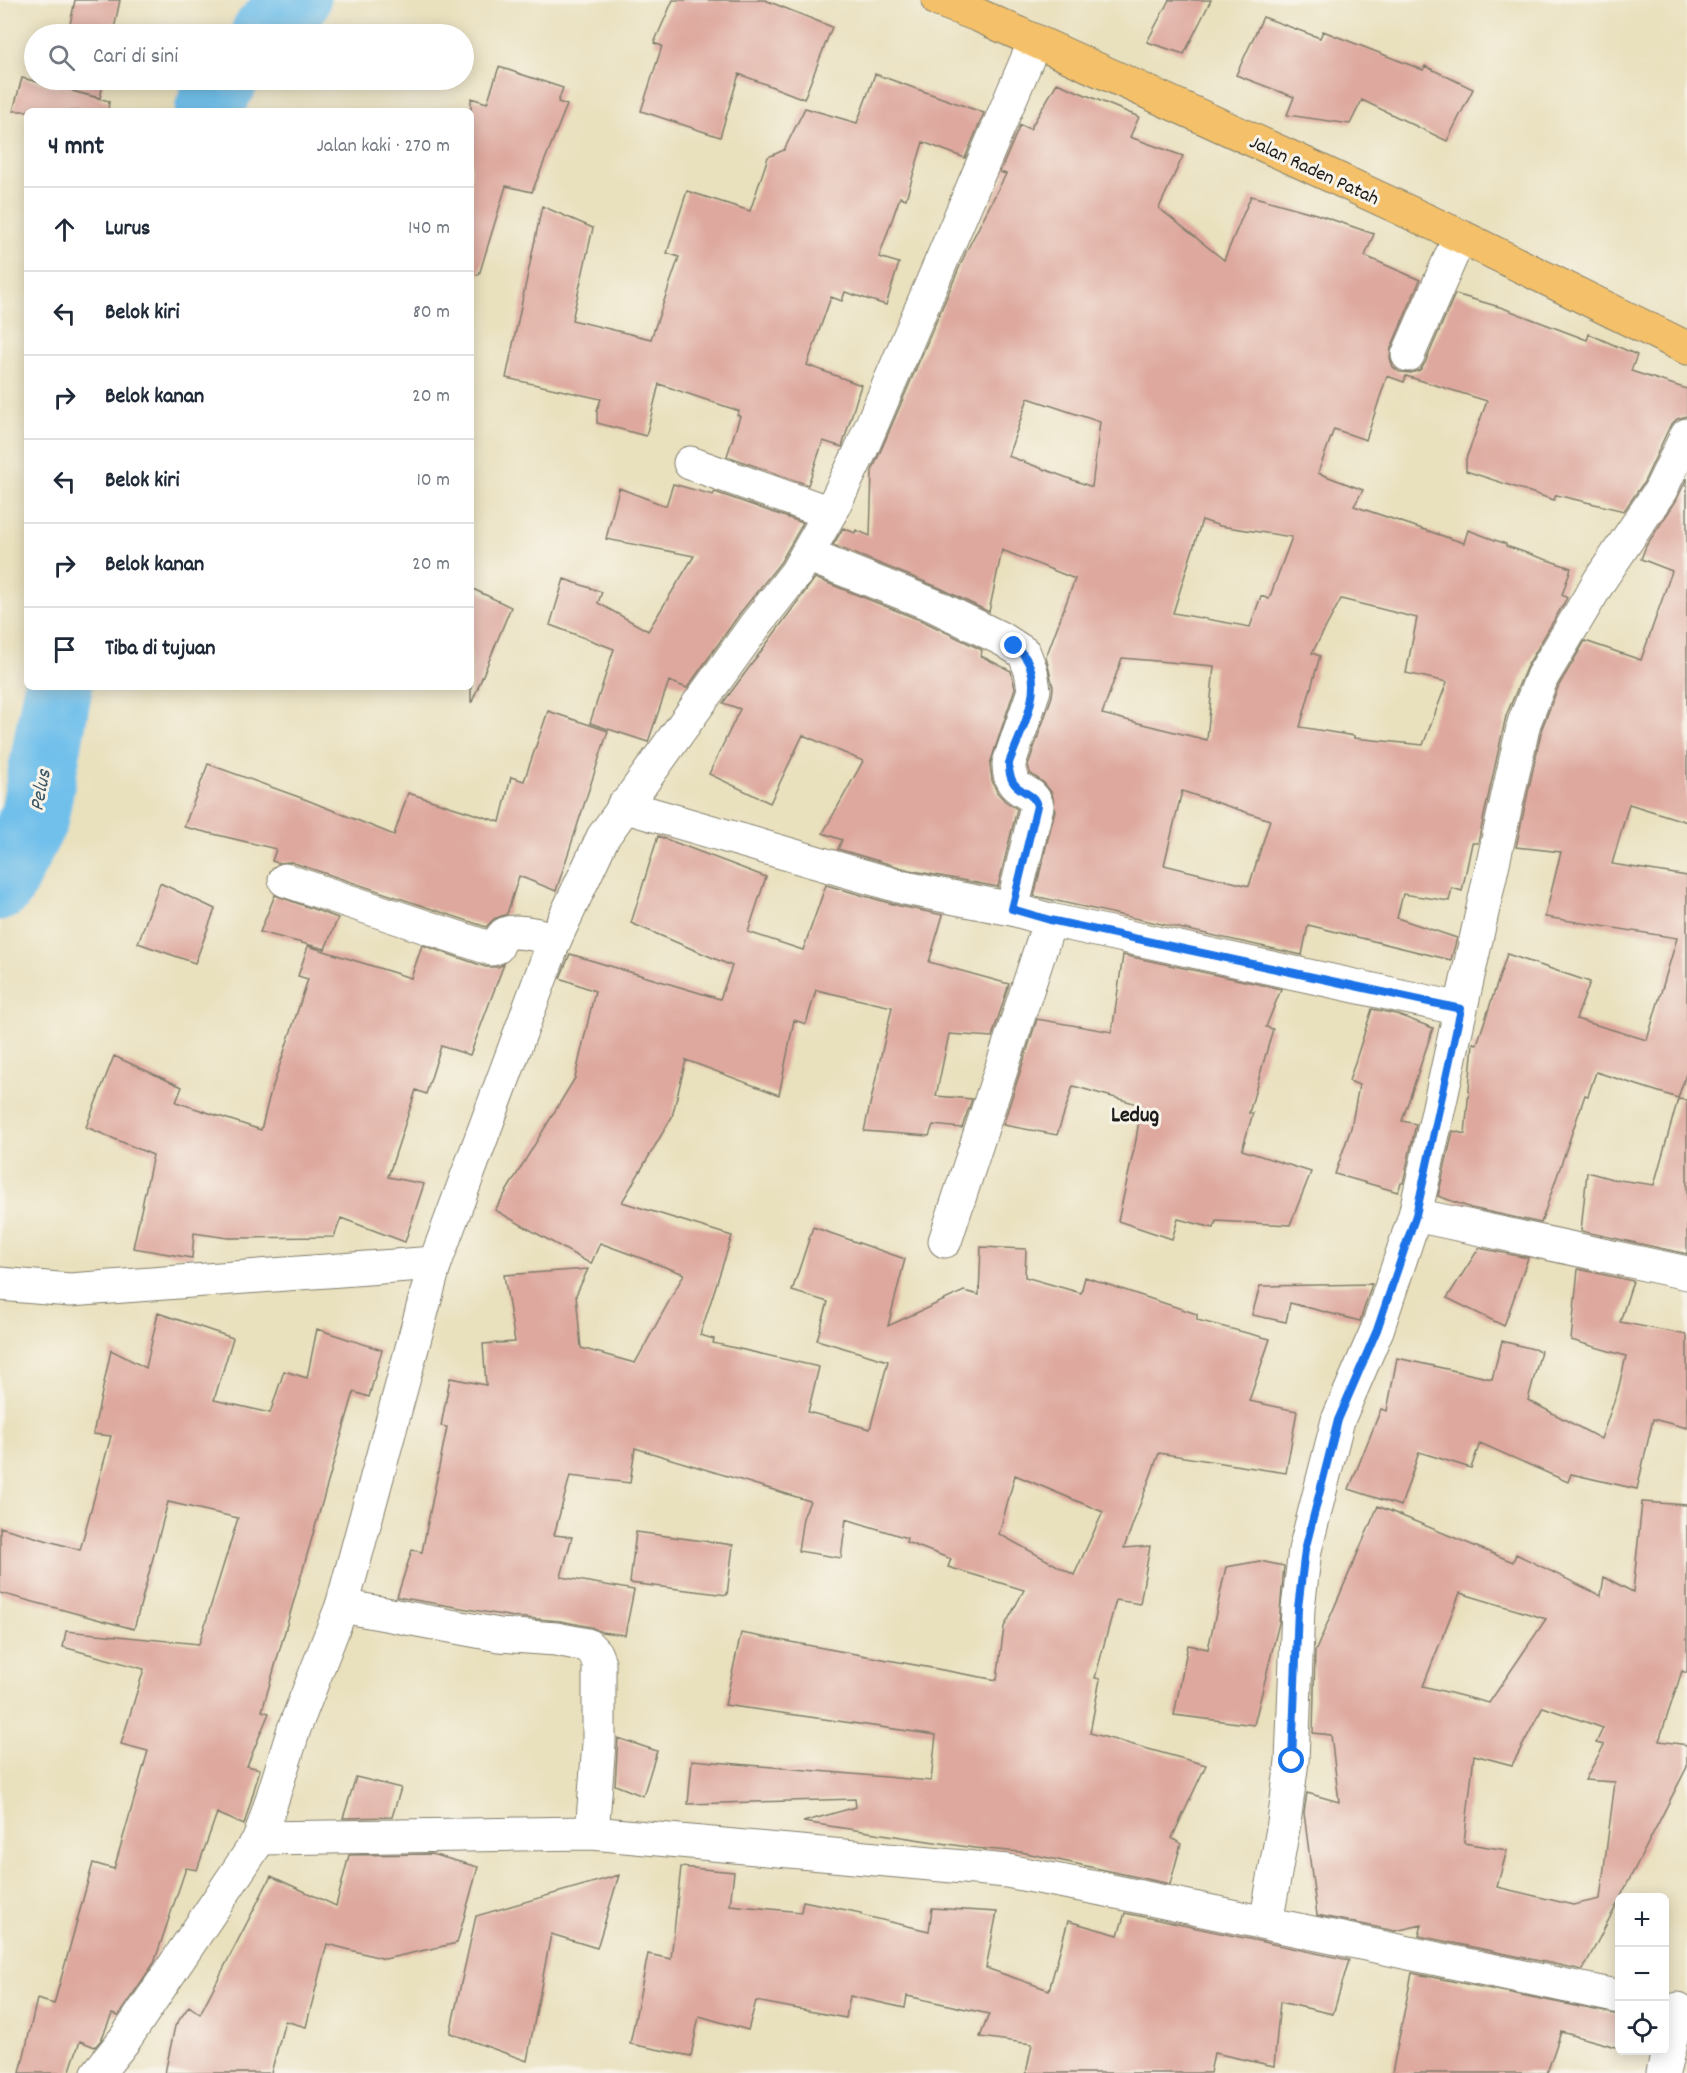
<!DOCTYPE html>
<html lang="id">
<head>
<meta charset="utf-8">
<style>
  body { margin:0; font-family:Dekko,sans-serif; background:#f2f2f3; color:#1f2937 }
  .controls { position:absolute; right:18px; bottom:18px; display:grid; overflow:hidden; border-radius:9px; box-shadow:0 3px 15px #0003 }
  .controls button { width:54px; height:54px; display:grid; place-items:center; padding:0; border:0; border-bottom:2px solid #e0e1e3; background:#fff; color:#1f2937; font:30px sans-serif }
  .stop { position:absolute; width:18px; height:18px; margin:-14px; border:4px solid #1a73e8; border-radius:50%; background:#fff }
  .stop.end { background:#1a73e8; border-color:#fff; box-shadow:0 2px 6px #0008 }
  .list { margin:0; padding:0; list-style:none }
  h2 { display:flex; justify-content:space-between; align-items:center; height:78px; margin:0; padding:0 24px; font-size:26px }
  h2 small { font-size:20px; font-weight:400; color:#747a83 }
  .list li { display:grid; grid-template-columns:39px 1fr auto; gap:18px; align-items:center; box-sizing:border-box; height:84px; padding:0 24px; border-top:2px solid #e0e1e3 }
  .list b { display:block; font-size:22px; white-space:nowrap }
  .list em { font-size:20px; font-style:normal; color:#747a83 }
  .icon { flex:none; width:33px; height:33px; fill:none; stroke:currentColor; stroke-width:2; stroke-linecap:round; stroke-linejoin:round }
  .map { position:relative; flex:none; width:1687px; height:2073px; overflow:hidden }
  .search { position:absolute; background:#fff; box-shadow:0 3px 15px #0003; left:24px; top:24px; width:450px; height:66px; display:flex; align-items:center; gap:15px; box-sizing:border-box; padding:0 21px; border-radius:33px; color:#747a83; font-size:22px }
  .panel { position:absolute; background:#fff; box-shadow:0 3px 15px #0003; left:24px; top:108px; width:450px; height:582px; border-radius:9px }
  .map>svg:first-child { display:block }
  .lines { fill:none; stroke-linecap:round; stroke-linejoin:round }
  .river { stroke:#71c0eb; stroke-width:69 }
  .building { fill:#dea89e; fill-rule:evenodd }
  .minor-casing { stroke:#827e6c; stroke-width:35 }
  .tertiary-casing { stroke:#827e6c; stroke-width:35 }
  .primary-casing { stroke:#827e6c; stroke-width:35 }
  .minor { stroke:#fff; stroke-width:33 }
  .tertiary { stroke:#fff; stroke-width:33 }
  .primary { stroke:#f4c16a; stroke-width:33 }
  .route { stroke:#1a73e8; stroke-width:8 }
  .labels { text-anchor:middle; stroke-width:6; stroke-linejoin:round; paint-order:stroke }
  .street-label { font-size:20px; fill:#1c1c1c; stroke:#f7f3e8 }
  .water-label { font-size:21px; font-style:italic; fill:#3a5564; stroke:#f7f3e8 }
  .quarter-label { font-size:22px; font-weight:bold; fill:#1c1c1c; stroke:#f7f3e8 }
</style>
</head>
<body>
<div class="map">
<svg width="1687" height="2073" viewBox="0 0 1687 2073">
  <rect width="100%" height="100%" fill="#f7f3e8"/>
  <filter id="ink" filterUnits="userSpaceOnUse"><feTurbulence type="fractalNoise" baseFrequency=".0167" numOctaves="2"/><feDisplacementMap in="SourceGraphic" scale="12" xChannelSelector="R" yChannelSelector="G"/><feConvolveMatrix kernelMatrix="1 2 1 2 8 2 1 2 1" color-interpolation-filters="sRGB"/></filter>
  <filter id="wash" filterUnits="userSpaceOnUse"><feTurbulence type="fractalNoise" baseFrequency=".008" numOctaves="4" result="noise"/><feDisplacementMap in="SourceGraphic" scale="24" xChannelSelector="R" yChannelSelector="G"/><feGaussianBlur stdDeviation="1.35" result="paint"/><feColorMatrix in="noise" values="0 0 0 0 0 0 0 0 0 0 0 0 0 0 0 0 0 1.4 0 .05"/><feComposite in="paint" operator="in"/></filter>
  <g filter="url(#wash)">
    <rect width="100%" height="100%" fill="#e9e0bd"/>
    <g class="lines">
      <!-- river -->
      <path class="river" d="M 265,34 L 296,0
        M 209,111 L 218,86 L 224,80
        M 0,886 L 34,818 L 58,687"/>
    </g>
    <g id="blocks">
      <!-- building -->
      <path class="building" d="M 75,0 L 120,0 L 113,34 L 68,34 Z
        M 673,0 L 765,0 L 832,27 L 804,99 L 739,74 L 720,137 L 641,111 L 662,46 L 654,43 Z
        M 1169,0 L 1211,0 L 1184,54 L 1147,42 Z
        M 1263,17 L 1320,38 L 1323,31 L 1423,70 L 1425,66 L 1473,89 L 1447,141 L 1362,100 L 1350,124 L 1287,115 L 1294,97 L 1236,75 Z
        M 499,67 L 563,88 L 558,102 L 567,105 L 532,192 L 506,186 L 479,275 L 471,274 L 471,98 L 487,103 Z
        M 875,74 L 984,113 L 965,158 L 923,142 L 906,199 L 900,197 L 879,257 L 899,263 L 886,305 L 845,292 L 842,301 L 831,297 L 807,365 L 861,385 L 842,447 L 823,441 L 808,485 L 727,456 L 740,416 L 737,415 L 739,411 L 659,384 L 646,436 L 597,423 L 597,410 L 601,399 L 506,378 L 542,206 L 593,228 L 572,320 L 651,339 L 679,257 L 667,253 L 687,191 L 750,211 L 768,157 L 784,150 L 805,108 L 857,123 Z
        M 22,78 L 58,87 L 59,80 L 104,80 L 100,98 L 72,91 L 109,101 L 108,111 L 13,111 Z
        M 1057,83 L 1139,117 L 1130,137 L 1183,156 L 1159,208 L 1224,260 L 1251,196 L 1316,214 L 1374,234 L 1365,256 L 1420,280 L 1391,348 L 1390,358 L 1393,367 L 1400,372 L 1411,373 L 1420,370 L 1425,363 L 1455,294 L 1503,308 L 1587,340 L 1589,334 L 1637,355 L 1631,371 L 1687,389 L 1687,416 L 1677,419 L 1670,426 L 1644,482 L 1624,511 L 1556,495 L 1554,500 L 1466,471 L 1466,459 L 1487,401 L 1406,376 L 1404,382 L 1387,376 L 1366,440 L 1334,429 L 1318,473 L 1363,490 L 1354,506 L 1464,543 L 1468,530 L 1506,544 L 1506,546 L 1571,568 L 1562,595 L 1567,598 L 1526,668 L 1506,716 L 1478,843 L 1472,843 L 1462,891 L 1452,888 L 1449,901 L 1403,894 L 1397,918 L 1457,938 L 1451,960 L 1308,925 L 1302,955 L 1034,896 L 1055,810 L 1052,793 L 1044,783 L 1030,773 L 1028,765 L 1052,696 L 1053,687 L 1046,657 L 1075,579 L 1002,550 L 989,612 L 940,588 L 833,545 L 843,528 L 855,533 L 856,530 L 870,536 L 872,471 L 966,252 L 1006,174 L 1000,172 L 1020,125 L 1030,129 ZM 1028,398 L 1100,422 L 1092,487 L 1008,456 ZM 1202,520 L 1220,526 L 1292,537 L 1269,599 L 1261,596 L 1250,627 L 1173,613 ZM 1341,599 L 1417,618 L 1406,673 L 1447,682 L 1423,745 L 1354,738 L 1354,736 L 1300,727 L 1320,656 L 1312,653 ZM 1122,658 L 1214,666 L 1207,740 L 1102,714 ZM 1182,791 L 1270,820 L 1249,886 L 1164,865 Z
        M 1687,478 L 1687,822 L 1629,804 L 1612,864 L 1687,876 L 1687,1071 L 1678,1098 L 1596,1072 L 1588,1096 L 1585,1095 L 1541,1223 L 1471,1208 L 1438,1196 L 1453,1131 L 1465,1134 L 1473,1043 L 1477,1044 L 1507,954 L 1590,982 L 1576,1019 L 1647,1040 L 1677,938 L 1545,917 L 1561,852 L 1516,847 L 1542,728 L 1559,685 L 1585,641 L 1641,660 L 1672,571 L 1641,559 L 1646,546 L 1676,501 Z
        M 673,484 L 713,495 L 715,492 L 803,523 L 780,563 L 741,612 L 687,688 L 669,681 L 648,742 L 590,723 L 614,649 L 550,625 L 564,579 L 602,592 L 598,603 L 648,631 L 694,556 L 606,539 L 619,488 L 666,506 Z
        M 815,578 L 925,622 L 982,650 L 981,656 L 1011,671 L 1015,688 L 990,764 L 992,780 L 997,792 L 1005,801 L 1017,809 L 998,887 L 909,870 L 838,849 L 842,840 L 823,833 L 863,761 L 803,735 L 770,803 L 709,774 L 740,709 L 723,703 Z
        M 471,588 L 511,607 L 472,702 L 471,702 Z
        M 548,711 L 608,731 L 556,891 L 519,876 L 507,914 L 494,919 L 486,927 L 291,862 L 278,863 L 272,861 L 276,849 L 184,827 L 208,764 L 307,800 L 394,835 L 408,793 L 500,822 L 511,777 L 524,781 Z
        M 658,836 L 766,877 L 748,932 L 803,950 L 826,885 L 900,906 L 943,915 L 929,962 L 1009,984 L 992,1037 L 949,1034 L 936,1096 L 972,1099 L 962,1128 L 933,1125 L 929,1136 L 864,1131 L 892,1007 L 816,990 L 806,1024 L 794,1020 L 779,1095 L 686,1060 L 672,1117 L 622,1202 L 732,1236 L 700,1335 L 714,1339 L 713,1343 L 819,1367 L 808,1412 L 870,1429 L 888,1361 L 817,1340 L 828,1302 L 792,1291 L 813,1227 L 905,1259 L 888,1326 L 964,1291 L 979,1295 L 981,1247 L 1026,1249 L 1025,1277 L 1081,1293 L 1085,1277 L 1197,1314 L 1197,1320 L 1270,1339 L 1249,1401 L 1297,1411 L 1286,1473 L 1159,1453 L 1124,1548 L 1150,1546 L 1140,1604 L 1116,1600 L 1095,1678 L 1100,1679 L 1090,1733 L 1206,1765 L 1172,1838 L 1181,1844 L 1170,1884 L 1021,1852 L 974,1848 L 803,1822 L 856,1807 L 855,1799 L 688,1804 L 692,1760 L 931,1781 L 936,1735 L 725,1705 L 741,1633 L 997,1680 L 1004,1627 L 1024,1590 L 948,1567 L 951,1559 L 906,1542 L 907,1538 L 846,1519 L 841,1558 L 798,1551 L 803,1518 L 810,1501 L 635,1448 L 630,1483 L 570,1476 L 554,1535 L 572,1537 L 561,1577 L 634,1590 L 625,1635 L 601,1632 L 591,1627 L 560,1621 L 514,1617 L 397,1597 L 412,1550 L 422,1552 L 447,1427 L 441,1426 L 450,1378 L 486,1385 L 483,1344 L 515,1342 L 504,1275 L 588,1269 L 576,1295 L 581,1348 L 635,1363 L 684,1274 L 600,1243 L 591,1264 L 495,1210 L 575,1078 L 595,991 L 560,978 L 570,954 L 720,999 L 732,966 L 631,923 ZM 1015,1475 L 1103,1512 L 1074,1575 L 999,1534 Z
        M 160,883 L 215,909 L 195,963 L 138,943 Z
        M 275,895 L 338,918 L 325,949 L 260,932 Z
        M 422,945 L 486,967 L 498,967 L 504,964 L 470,1055 L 441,1046 L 426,1094 L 416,1090 L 388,1177 L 424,1184 L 405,1242 L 341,1218 L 334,1237 L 228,1238 L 194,1233 L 192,1258 L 133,1248 L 153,1155 L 86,1127 L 114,1056 L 182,1087 L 176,1102 L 261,1130 L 269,1098 L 308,979 L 298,976 L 308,946 L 411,978 Z
        M 1123,955 L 1281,989 L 1266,1027 L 1273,1029 L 1249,1113 L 1253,1113 L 1242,1150 L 1311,1172 L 1290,1225 L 1216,1221 L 1214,1228 L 1178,1219 L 1172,1239 L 1118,1221 L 1136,1140 L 1141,1105 L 1073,1086 L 1057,1135 L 1003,1125 L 1037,1019 L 1112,1032 Z
        M 1372,1009 L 1396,1014 L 1433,1028 L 1402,1121 L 1416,1124 L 1403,1183 L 1401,1183 L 1398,1192 L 1335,1174 L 1351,1128 L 1359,1085 L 1349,1081 Z
        M 1678,1099 L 1687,1100 L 1687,1254 L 1581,1231 L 1587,1172 L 1612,1179 L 1654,1185 Z
        M 1479,1248 L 1528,1258 L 1504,1326 L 1447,1298 Z
        M 1578,1269 L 1633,1281 L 1620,1322 L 1687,1335 L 1687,1428 L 1653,1419 L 1637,1489 L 1571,1474 L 1568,1482 L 1480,1443 L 1471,1468 L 1419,1452 L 1401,1506 L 1349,1489 L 1381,1409 L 1387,1411 L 1397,1358 L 1492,1379 L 1502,1341 L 1541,1351 L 1528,1400 L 1601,1439 L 1618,1390 L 1626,1356 L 1571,1340 Z
        M 1372,1284 L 1360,1321 L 1290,1303 L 1286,1322 L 1252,1315 L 1260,1286 Z
        M 158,1313 L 233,1338 L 214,1400 L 270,1413 L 284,1371 L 307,1378 L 317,1329 L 382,1350 L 369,1397 L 354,1392 L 262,1711 L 269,1713 L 247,1766 L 260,1769 L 244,1825 L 217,1813 L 197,1870 L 186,1868 L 154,1963 L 118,2016 L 112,2014 L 101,2040 L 95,2047 L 80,2041 L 69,2073 L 20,2073 L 37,1999 L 54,2004 L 93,1863 L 114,1869 L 148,1751 L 121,1744 L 144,1669 L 63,1647 L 66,1631 L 199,1644 L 238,1518 L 168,1502 L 134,1629 L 0,1593 L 0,1527 L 80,1550 L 111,1436 L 93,1434 L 111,1350 L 146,1368 Z
        M 1642,1502 L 1687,1505 L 1687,1673 L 1682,1671 L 1659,1741 L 1687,1745 L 1687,1767 L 1583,1970 L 1419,1936 L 1422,1925 L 1395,1931 L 1317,1915 L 1304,1813 L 1307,1793 L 1339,1802 L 1331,1735 L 1313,1733 L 1315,1652 L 1378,1506 L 1513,1562 L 1516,1554 L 1601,1596 L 1604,1577 L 1633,1592 ZM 1460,1593 L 1546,1619 L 1489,1703 L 1423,1686 ZM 1543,1707 L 1603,1728 L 1596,1743 L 1604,1745 L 1585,1780 L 1615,1782 L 1600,1899 L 1573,1905 L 1497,1887 L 1507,1850 L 1464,1843 L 1474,1755 L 1512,1765 Z
        M 636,1532 L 733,1545 L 727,1595 L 630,1583 Z
        M 1260,1561 L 1284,1566 L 1279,1623 L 1254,1725 L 1174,1715 L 1188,1645 L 1208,1649 L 1226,1567 Z
        M 618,1738 L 657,1751 L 643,1796 L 615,1785 Z
        M 356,1777 L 401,1788 L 392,1817 L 343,1818 Z
        M 431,1854 L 478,1867 L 457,1943 L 385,1959 L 327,1944 L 306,2027 L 285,2021 L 271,2073 L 165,2073 L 175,2026 L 189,2006 L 200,2014 L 271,1876 L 336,1906 L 349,1855 Z
        M 681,1867 L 734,1872 L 730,1905 L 801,1912 L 803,1901 L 861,1913 L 861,1915 L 929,1931 L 932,1908 L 997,1912 L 986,1968 L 1049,1990 L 1068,1921 L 1118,1935 L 1125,1913 L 1349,1960 L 1333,2014 L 1280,2002 L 1274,2066 L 1214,2053 L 1210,2073 L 1026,2073 L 1032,2044 L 980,2037 L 989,2014 L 907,1996 L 905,2008 L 850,1996 L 846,2018 L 756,2001 L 748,2030 L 699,2016 L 691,2056 L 630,2044 L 648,1954 L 671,1959 Z
        M 619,1875 L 597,1948 L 551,1934 L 527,2061 L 450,2033 L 476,1916 Z
        M 1412,1973 L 1620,2015 L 1620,2048 L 1561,2032 L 1547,2073 L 1392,2073 Z"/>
    </g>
  </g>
  <g filter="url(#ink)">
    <use href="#blocks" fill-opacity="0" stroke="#827e6c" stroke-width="1.5"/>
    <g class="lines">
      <!-- minor casing -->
      <g class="minor-casing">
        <path id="minor" d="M 1408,355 L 1460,236
          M 690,463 L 830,513
          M 807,555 L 933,605 L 1004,640 L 1024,653 L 1031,671 L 1034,690 L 1009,763 C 1008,796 1033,787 1037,806 L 1012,909
          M 623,806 L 905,888 L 1012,909 L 1050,920 L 1461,1009
          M 285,880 L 492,949 L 497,947 C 499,943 501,936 505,934 C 514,928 545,937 555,939
          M 1415,1215 L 1687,1273
          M 945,1241 L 1050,920
          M 0,1284 L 70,1290 L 435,1263
          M 342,1606 L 499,1635 L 556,1639 L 587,1645 L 595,1653 L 599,1663 L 599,1743 L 592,1833
          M 260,1838 L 592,1833 L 1007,1871 L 1107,1890 L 1620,1997
          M 1266,1923 L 1284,1823 L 1292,1761 L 1298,1608 L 1305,1550 L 1338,1420 L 1377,1330 L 1415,1215 L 1524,723 L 1542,677 L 1600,580 L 1660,491 L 1687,435
          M 1663,2073 L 1678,2009"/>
      </g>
      <!-- tertiary casing -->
      <g class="tertiary-casing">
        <path id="tertiary" d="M 98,2073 L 125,2039 L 260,1838 L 294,1729 L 342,1606 L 435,1263 L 555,939 L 603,837 L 756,624 L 796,573 L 830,513 L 861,450 L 1035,41"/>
      </g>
      <!-- primary casing -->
      <g class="primary-casing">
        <path id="primary" d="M 938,0 L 980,16 L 1299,161 L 1460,236 L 1687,348"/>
      </g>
      <!-- minor -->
      <use href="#minor" class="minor"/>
      <!-- tertiary -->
      <use href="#tertiary" class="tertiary"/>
      <!-- primary -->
      <use href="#primary" class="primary"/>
    </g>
  </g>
  <g class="lines" filter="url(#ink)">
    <!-- route -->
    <path class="route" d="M 1014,646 C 1053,674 1022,728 1009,763 C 1008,796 1033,787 1037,806 L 1012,909 L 1050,920 L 1461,1009 L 1416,1215 L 1377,1330 L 1338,1420 L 1305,1550 L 1298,1608 L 1292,1761"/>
  </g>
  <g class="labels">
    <!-- street labels -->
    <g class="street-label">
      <text transform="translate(1315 169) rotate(25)" y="7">Jalan Raden Patah</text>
    </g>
    <!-- water labels -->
    <g class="water-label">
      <text transform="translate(39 790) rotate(-79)" y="7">Pelus</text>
    </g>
    <!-- quarter labels -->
    <g class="quarter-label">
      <text x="1135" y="1121">Ledug</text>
    </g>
  </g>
</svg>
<div class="controls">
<button>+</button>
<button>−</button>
<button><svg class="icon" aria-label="locate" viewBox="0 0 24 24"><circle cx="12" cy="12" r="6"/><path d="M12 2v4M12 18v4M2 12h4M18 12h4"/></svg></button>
</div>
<div class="stop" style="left:1292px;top:1761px"></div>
<div class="stop end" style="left:1014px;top:646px"></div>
<div class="search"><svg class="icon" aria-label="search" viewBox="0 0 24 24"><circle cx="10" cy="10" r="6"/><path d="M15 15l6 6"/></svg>Cari di sini</div>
<section class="panel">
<h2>4 mnt<small>Jalan kaki · 270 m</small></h2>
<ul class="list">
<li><svg class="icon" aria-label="ahead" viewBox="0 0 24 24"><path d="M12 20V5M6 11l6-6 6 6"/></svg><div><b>Lurus</b></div><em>140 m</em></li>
<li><svg class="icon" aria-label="left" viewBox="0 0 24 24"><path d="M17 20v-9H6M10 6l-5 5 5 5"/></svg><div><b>Belok kiri</b></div><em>80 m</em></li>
<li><svg class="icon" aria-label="right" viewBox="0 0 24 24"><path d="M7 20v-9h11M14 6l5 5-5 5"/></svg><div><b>Belok kanan</b></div><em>20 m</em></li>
<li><svg class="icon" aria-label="left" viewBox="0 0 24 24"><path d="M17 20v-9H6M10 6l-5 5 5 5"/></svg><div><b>Belok kiri</b></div><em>10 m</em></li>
<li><svg class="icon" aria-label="right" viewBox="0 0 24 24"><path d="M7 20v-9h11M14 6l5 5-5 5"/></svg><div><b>Belok kanan</b></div><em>20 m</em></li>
<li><svg class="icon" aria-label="arrive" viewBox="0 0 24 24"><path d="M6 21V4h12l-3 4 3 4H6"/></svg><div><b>Tiba di tujuan</b></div></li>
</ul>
</section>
</div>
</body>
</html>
